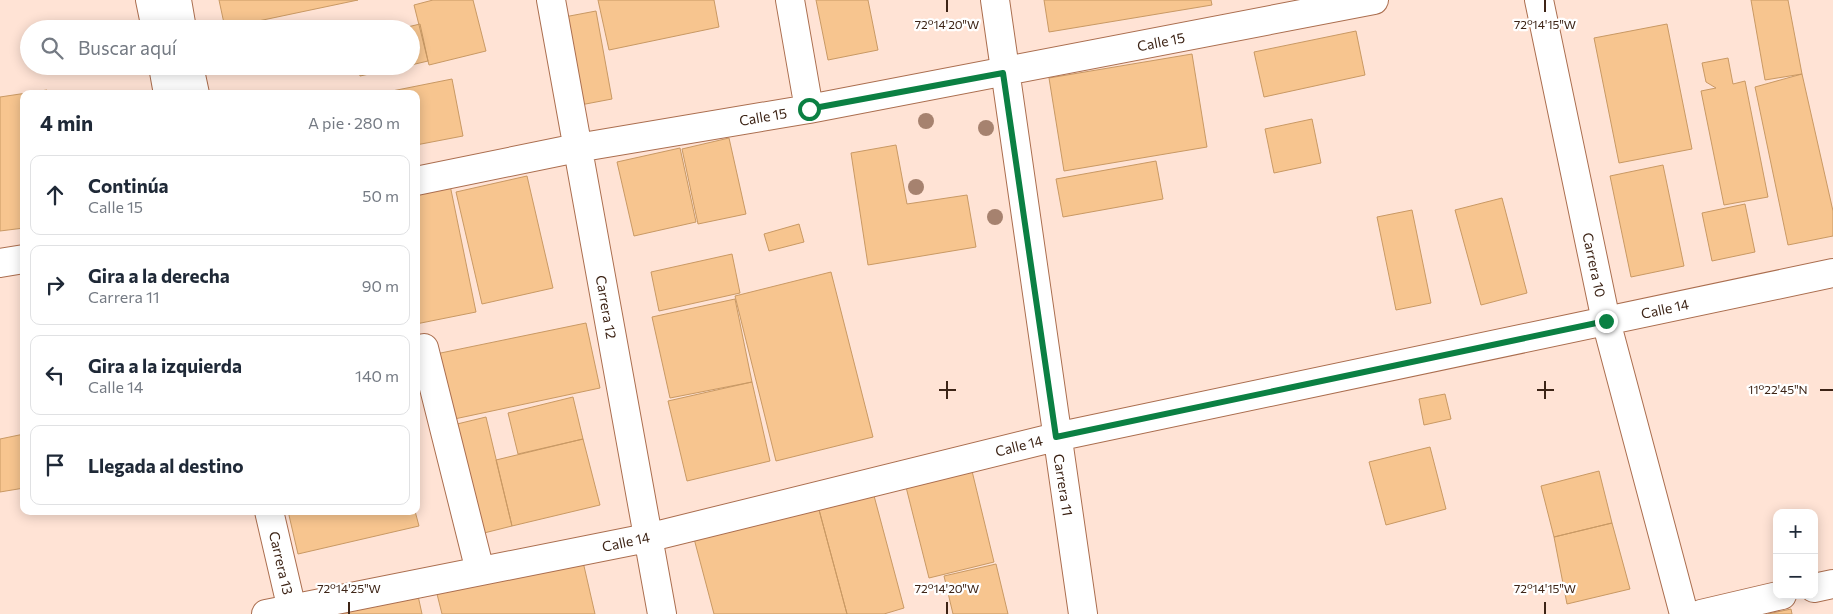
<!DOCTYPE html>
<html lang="es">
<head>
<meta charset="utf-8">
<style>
  body { margin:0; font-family:Commissioner,sans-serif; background:#f6f6f7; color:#1f2937 }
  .controls { position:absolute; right:15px; bottom:15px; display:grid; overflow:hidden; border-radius:10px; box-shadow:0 2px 12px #0003 }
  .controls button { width:45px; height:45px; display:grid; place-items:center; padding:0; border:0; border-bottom:1px solid #e0e1e3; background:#fff; color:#1f2937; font:25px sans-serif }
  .stop { position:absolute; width:15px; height:15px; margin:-11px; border:4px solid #0b8043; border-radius:50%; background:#fff }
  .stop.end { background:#0b8043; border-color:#fff; box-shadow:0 1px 5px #0008 }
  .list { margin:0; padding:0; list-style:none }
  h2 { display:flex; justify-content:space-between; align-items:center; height:65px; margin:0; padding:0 20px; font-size:21px }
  h2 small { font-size:16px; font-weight:400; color:#747a83 }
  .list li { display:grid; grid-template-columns:32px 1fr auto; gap:15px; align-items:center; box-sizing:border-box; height:80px; margin:0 10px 10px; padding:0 10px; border:1px solid #e0e1e3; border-radius:10px }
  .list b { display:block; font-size:19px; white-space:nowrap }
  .list p { margin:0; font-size:16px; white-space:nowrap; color:#747a83 }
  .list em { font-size:16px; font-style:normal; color:#747a83 }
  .icon { flex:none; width:28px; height:28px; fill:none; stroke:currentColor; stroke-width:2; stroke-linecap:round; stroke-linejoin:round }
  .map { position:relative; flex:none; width:1833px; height:614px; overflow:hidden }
  .search { position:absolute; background:#fff; box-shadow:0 2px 12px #0003; left:20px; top:20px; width:400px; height:55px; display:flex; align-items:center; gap:12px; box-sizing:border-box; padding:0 18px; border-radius:28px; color:#747a83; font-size:19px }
  .panel { position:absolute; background:#fff; box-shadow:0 2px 12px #0003; left:20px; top:90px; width:400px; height:425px; border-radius:10px }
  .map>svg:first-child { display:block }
  .building { fill:#f7c58f; stroke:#c99964 }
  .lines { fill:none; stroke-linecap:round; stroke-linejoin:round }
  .minor-casing { stroke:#ab6e4f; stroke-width:30 }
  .minor { stroke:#fff; stroke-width:28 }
  .tree { fill:#a6826f }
  .route { stroke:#0b8043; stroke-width:6 }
  .ticks { fill:none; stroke:#3d2416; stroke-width:2 }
  .labels { text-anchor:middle; stroke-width:4.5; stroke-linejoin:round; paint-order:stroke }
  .street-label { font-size:14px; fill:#3d2416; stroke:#fff }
  .ticks-label { font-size:12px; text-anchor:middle; fill:#3d2416; stroke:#fff; stroke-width:4.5; stroke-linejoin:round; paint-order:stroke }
</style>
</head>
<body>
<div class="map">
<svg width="1833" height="614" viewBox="0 0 1833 614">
  <rect width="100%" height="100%" fill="#ffe3d5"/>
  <!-- building -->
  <path class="building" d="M 219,0 L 358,0 L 225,28 Z
    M 433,0 L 473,0 L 486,51 L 429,65 L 414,5 Z
    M 598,0 L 714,0 L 719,27 L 609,50 Z
    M 816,0 L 868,0 L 878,50 L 828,60 Z
    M 1044,0 L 1211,0 L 1212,5 L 1049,32 Z
    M 1751,0 L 1788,0 L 1802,74 L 1765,80 Z
    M 596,11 L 612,99 L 575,106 L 559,18 Z
    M 420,24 L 428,61 L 411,65 L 411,29 L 399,29 Z
    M 1667,24 L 1692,149 L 1619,163 L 1594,38 Z
    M 1356,31 L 1365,75 L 1264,97 L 1254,52 Z
    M 1192,54 L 1207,147 L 1064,171 L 1049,78 Z
    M 1728,58 L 1733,84 L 1745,81 L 1768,197 L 1724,205 L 1701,91 L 1716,88 L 1706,82 L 1702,63 Z
    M 358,66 L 405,66 L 360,76 Z
    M 1802,74 L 1833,211 L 1833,236 L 1788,245 L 1755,87 Z
    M 452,79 L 463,136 L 416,145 L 416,94 L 377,94 Z
    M 47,90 L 48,94 L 24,94 L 24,228 L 0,231 L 0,97 Z
    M 1312,119 L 1321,163 L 1274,173 L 1265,129 Z
    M 729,138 L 746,214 L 698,224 L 682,149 Z
    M 896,145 L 907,204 L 967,195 L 976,247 L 868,265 L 851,153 Z
    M 680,148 L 696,222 L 634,236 L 617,162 Z
    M 1156,161 L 1163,199 L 1063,217 L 1056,179 Z
    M 1663,165 L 1684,266 L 1631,277 L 1610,176 Z
    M 527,176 L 553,288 L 482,304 L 456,192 Z
    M 450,185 L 476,312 L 416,324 L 416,192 Z
    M 1502,198 L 1527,293 L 1481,305 L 1455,210 Z
    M 1745,204 L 1755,252 L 1712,261 L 1702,213 Z
    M 1412,210 L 1431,303 L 1396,310 L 1377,217 Z
    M 799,224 L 804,242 L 769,251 L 764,234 Z
    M 732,254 L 740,293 L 659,311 L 651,272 Z
    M 831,272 L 873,437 L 776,461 L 735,296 Z
    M 735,299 L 752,382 L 670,398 L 652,317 Z
    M 586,323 L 600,388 L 445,421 L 431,355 Z
    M 752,382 L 770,461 L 687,481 L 668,401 Z
    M 1445,394 L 1451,419 L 1424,425 L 1419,399 Z
    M 573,397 L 583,439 L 518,454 L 508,413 Z
    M 486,417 L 512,526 L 480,534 L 453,425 Z
    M 24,434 L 24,488 L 0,492 L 0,439 Z
    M 583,439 L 600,505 L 512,526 L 496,460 Z
    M 1430,447 L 1446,509 L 1386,525 L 1369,462 Z
    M 972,471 L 994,562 L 929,578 L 906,487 Z
    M 1599,471 L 1612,523 L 1554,537 L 1541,486 Z
    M 873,492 L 904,608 L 884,614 L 847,614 L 818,506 Z
    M 818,506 L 847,614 L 714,614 L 692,531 Z
    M 288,511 L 415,511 L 419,526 L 298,554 Z
    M 1612,523 L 1630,589 L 1567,604 L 1554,537 Z
    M 581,553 L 595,614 L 442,614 L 435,586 Z
    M 996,564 L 1008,614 L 953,614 L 944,576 Z
    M 417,591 L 422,614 L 333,614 Z
    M 1791,609 L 1792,614 L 1768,614 Z"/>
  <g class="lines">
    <!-- minor casing -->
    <g class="minor-casing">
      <path id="minor" d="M 150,0 L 156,29
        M 177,0 L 182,29
        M 551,0 L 662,614
        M 790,0 L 809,109
        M 995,0 L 1083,614
        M 1539,0 L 1606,321 L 1684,614
        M 163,66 L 168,94
        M 189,66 L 195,94
        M 416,181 L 577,148 L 809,109 L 1374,0
        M 0,263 L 24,259
        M 424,348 L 480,571
        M 269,511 L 293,614
        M 1814,588 L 1833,584
        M 266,614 L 647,538 L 1056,437 L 1833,273
        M 1701,614 L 1782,595"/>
    </g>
    <!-- minor -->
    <use href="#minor" class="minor"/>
  </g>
  <!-- trees -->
  <g class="tree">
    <circle cx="926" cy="121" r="8"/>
    <circle cx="986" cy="128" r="8"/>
    <circle cx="916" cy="187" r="8"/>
    <circle cx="995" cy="217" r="8"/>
  </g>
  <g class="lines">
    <!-- route -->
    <path class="route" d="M 809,109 L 1003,73 L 1056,437 L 1606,321"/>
  </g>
  <!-- ticks -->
  <path class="ticks" d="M 947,0 L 947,12M 1545,0 L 1545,12M 947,381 L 947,399M 1545,381 L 1545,399M 939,390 L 956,390M 1537,390 L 1554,390M 1820,390 L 1833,390M 349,602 L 349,614M 947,602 L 947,614M 1545,602 L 1545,614"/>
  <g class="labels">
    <!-- street labels -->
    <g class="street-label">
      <text transform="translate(1161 42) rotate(-11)" y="5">Calle 15</text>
      <text transform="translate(763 117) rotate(-10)" y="5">Calle 15</text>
      <text transform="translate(1594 265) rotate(78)" y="5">Carrera 10</text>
      <text transform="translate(606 307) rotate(80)" y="5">Carrera 12</text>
      <text transform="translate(1665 309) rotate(-12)" y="5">Calle 14</text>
      <text transform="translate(1019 446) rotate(-14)" y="5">Calle 14</text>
      <text transform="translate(1063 485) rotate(81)" y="5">Carrera 11</text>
      <text transform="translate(626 542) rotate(-12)" y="5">Calle 14</text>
      <text transform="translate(281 563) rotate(77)" y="5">Carrera 13</text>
    </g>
  </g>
  <g class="ticks-label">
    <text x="947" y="29">72°14'20"W</text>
    <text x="1545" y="29">72°14'15"W</text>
    <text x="1778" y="394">11°22'45"N</text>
    <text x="349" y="593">72°14'25"W</text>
    <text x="947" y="593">72°14'20"W</text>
    <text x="1545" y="593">72°14'15"W</text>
  </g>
</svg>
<div class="controls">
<button>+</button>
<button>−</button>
</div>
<div class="stop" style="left:809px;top:109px"></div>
<div class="stop end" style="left:1606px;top:321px"></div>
<div class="search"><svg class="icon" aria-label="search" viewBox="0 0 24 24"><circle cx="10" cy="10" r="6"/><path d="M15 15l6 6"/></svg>Buscar aquí</div>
<section class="panel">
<h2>4 min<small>A pie · 280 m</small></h2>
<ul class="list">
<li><svg class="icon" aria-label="ahead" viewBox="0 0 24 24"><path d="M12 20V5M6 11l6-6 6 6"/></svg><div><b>Continúa</b><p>Calle 15</p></div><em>50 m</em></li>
<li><svg class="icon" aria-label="right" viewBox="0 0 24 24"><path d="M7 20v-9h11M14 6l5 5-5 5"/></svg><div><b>Gira a la derecha</b><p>Carrera 11</p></div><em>90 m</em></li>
<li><svg class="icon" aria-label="left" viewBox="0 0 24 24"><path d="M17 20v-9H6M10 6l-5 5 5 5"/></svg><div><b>Gira a la izquierda</b><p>Calle 14</p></div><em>140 m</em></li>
<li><svg class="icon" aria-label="arrive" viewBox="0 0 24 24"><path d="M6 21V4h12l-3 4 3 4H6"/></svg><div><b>Llegada al destino</b></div></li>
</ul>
</section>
</div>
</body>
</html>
